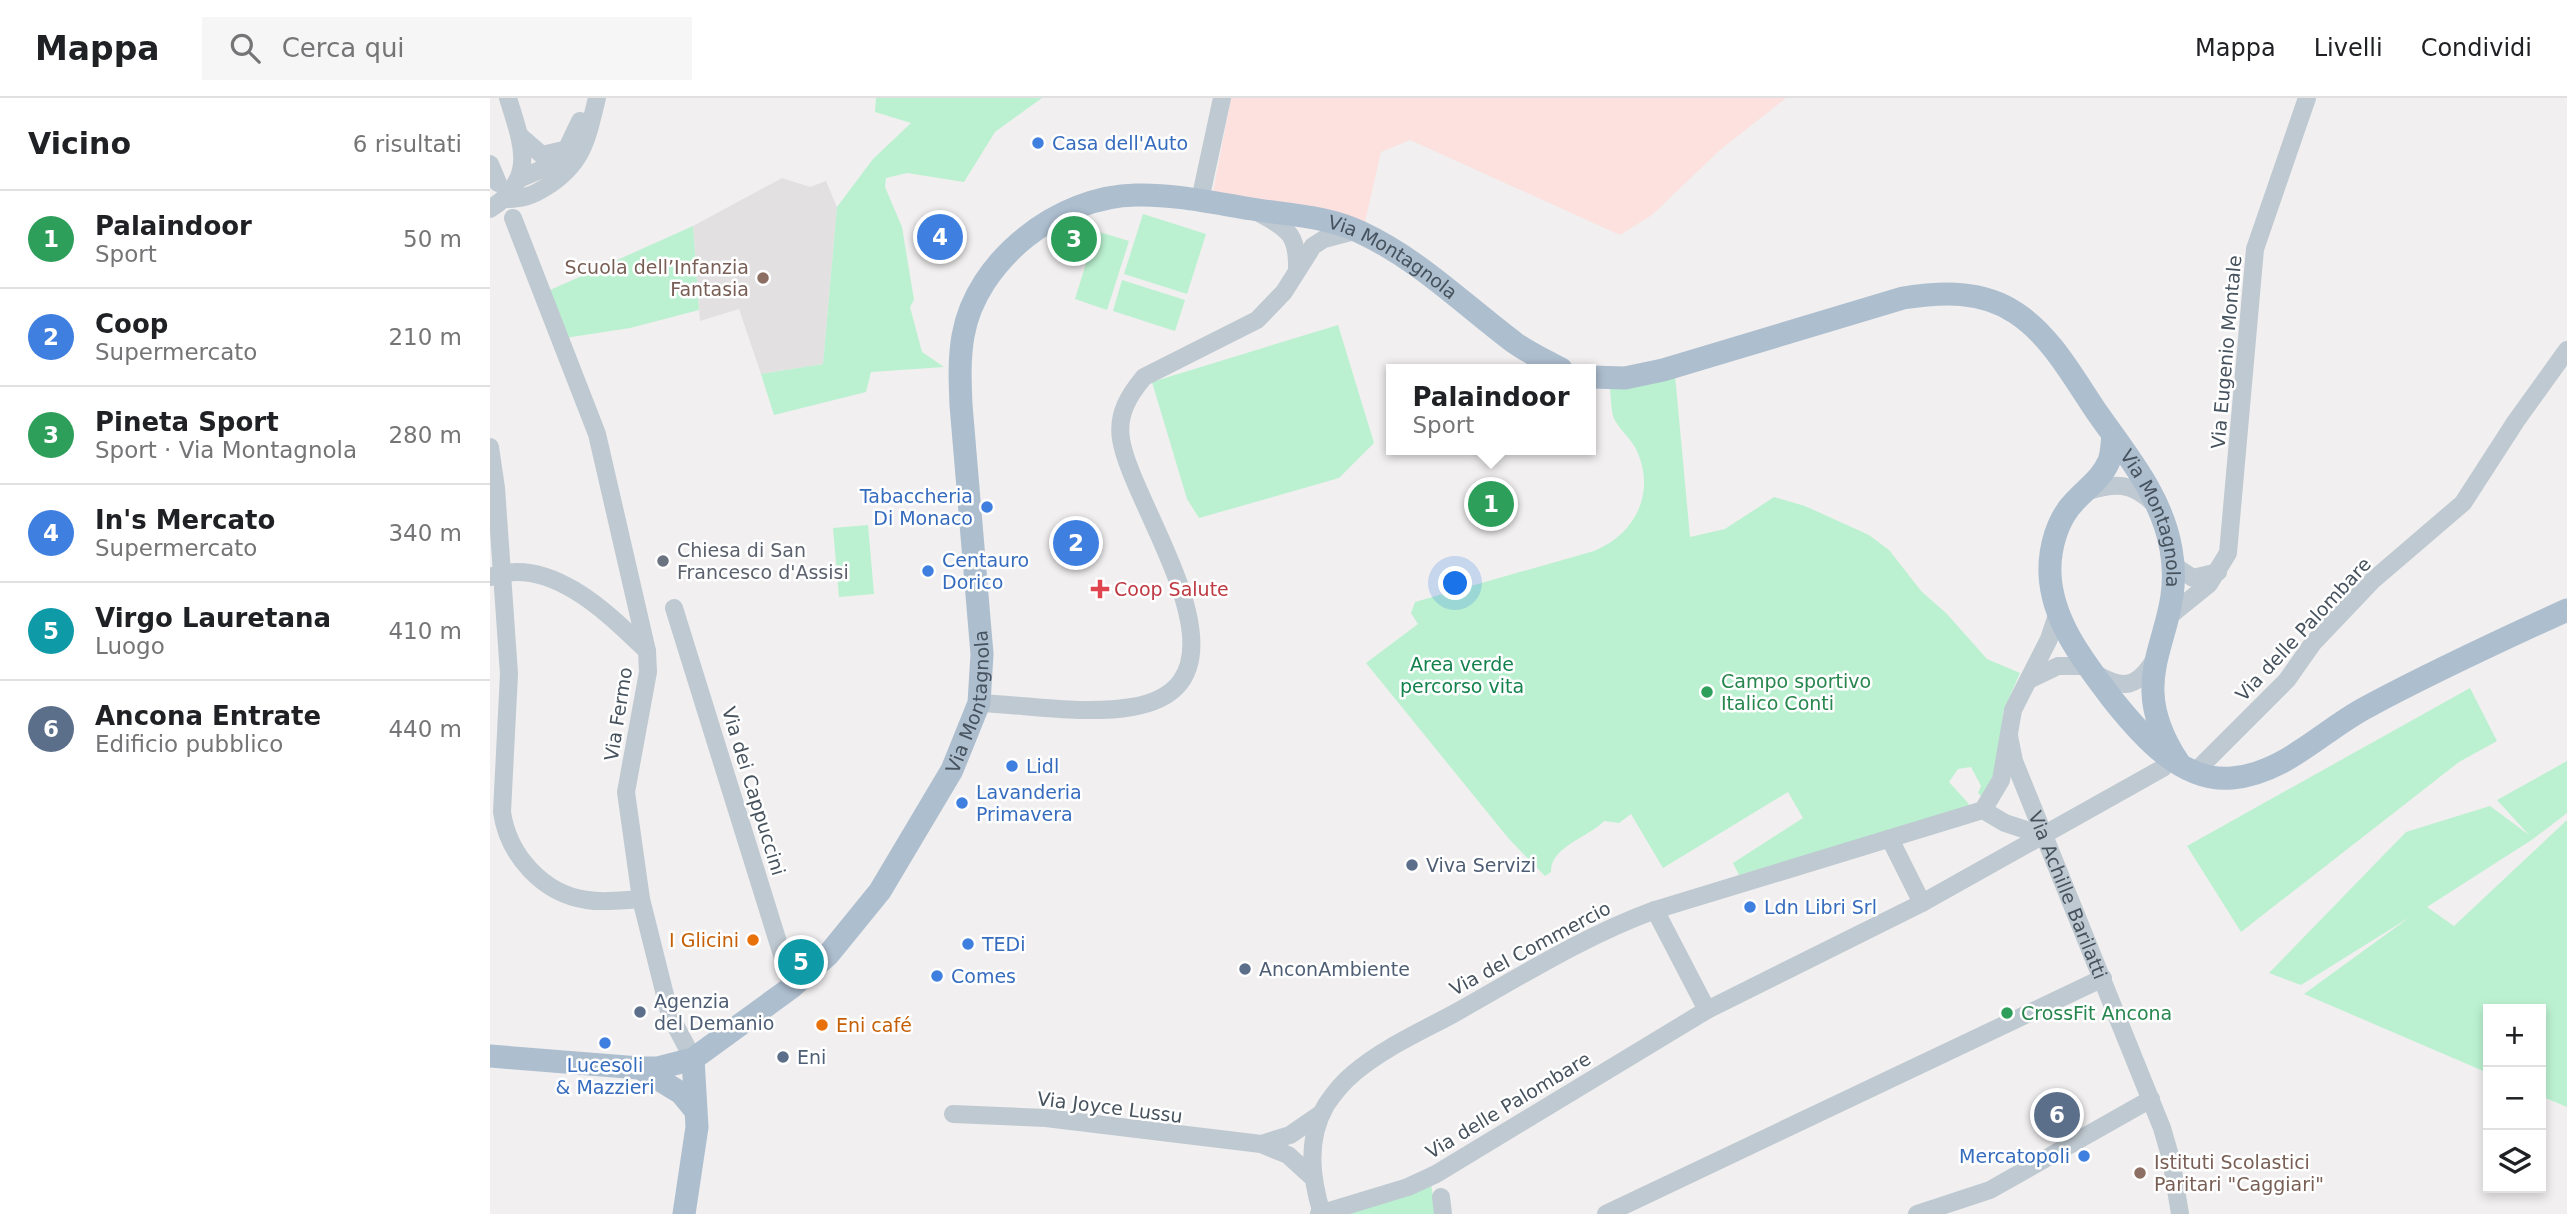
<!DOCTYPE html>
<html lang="it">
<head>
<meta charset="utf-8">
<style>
  body { margin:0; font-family:"DejaVu Sans",sans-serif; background:#f6f6f6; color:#202124 }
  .controls { position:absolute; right:21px; bottom:21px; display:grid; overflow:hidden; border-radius:0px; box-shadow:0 4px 10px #0003 }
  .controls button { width:63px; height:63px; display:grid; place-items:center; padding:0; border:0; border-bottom:2px solid #e0e0e0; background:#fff; color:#202124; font:35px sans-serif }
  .you { position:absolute; left:966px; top:486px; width:24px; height:24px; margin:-18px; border:5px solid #fff; border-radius:50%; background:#1a73e8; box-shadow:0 0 0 10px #1a73e833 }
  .badge { display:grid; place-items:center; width:46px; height:46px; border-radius:50%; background:#ea580c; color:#fff; font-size:23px; font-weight:700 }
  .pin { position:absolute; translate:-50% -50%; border:4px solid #fff; box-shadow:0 2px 7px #0006 }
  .popup { position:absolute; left:896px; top:266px; width:210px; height:91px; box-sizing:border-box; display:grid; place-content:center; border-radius:0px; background:#fff; filter:drop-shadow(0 2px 5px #0005); font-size:23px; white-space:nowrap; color:#757577 }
  .popup b { font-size:26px; color:#202124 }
  .popup::after { content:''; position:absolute; left:50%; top:100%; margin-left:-14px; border:14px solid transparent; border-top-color:#fff }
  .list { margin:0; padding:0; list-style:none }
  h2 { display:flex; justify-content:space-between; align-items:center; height:91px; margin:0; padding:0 28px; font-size:30px }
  h2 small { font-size:23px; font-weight:400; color:#757577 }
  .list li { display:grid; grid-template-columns:46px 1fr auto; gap:21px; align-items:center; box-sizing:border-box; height:98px; padding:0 28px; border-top:2px solid #e0e0e0 }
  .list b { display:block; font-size:26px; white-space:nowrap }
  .list p { margin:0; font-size:23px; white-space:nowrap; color:#757577 }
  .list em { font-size:23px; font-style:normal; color:#757577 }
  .icon { flex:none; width:38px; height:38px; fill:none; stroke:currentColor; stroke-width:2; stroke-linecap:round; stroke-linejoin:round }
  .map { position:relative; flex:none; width:2077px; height:1116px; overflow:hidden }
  header { display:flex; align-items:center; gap:42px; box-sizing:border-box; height:98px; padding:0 35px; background:#fff; border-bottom:2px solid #e0e0e0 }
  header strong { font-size:33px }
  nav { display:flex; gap:38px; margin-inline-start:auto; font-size:24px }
  .search { width:490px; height:63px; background:#f6f6f6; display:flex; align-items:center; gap:18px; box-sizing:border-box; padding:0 24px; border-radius:0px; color:#757577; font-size:26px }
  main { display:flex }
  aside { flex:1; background:#fff }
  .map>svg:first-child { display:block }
  .education { fill:#e2e0e1 }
  .medical { fill:#fce1de }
  .green { fill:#bbf1d1 }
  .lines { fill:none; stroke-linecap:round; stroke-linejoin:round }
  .minor { stroke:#bfc9d1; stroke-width:18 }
  .major { stroke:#adbecf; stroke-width:23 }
  .shop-dot { fill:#3f7fe0; stroke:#fff; stroke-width:2.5 }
  .education-dot { fill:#8d6e63; stroke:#fff; stroke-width:2.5 }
  .worship-dot { fill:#6b7280; stroke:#fff; stroke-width:2.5 }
  .health-dot { fill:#e0444e; stroke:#fff; stroke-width:2.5 }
  .leisure-dot { fill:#2e9e5b; stroke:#fff; stroke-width:2.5 }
  .service-dot { fill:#5c6f8a; stroke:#fff; stroke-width:2.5 }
  .food-dot { fill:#e8710a; stroke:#fff; stroke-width:2.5 }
  .labels { text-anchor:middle; stroke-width:5; stroke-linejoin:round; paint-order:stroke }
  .shop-label { font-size:19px; fill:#366cbe; stroke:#fff; text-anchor:start }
  .street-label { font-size:19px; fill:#46525d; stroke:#fff }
  .education-label { font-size:19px; fill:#785e54; stroke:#fff; text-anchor:end }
  .worship-label { font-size:19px; fill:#5b616d; stroke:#fff; text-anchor:start }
  .health-label { font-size:19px; fill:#be3a42; stroke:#fff; text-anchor:start }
  .park-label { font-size:19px; fill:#13824c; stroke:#fff }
  .leisure-label { font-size:19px; fill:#27864d; stroke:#fff; text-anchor:start }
  .service-label { font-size:19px; fill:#4e5e75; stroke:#fff; text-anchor:start }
  .food-label { font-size:19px; fill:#c56008; stroke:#fff; text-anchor:end }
</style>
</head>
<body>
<header>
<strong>Mappa</strong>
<div class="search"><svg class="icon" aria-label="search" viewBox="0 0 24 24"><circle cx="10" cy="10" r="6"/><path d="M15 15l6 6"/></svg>Cerca qui</div>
<nav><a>Mappa</a><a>Livelli</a><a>Condividi</a></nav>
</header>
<main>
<aside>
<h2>Vicino<small>6 risultati</small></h2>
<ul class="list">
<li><span class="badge" style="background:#2e9e5b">1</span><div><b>Palaindoor</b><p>Sport</p></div><em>50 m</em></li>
<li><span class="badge" style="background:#3f7fe0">2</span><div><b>Coop</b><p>Supermercato</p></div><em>210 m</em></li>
<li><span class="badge" style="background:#2e9e5b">3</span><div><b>Pineta Sport</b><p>Sport · Via Montagnola</p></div><em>280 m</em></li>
<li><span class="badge" style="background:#3f7fe0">4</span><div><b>In's Mercato</b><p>Supermercato</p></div><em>340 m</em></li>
<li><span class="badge" style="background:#0f9aa8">5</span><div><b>Virgo Lauretana</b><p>Luogo</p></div><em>410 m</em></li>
<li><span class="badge" style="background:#5c6f8a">6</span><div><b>Ancona Entrate</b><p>Edificio pubblico</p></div><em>440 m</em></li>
</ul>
</aside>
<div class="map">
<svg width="2077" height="1116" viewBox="0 0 2077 1116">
  <rect width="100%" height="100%" fill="#f1efef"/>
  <!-- education -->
  <path class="education" d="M 292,80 L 320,89 L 336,83 L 347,109 L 333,266 L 271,276 L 249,211 L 210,223 L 203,128 Z"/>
  <!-- medical -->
  <path class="medical" d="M 741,0 L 1296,0 L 1230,52 L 1162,117 L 1130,137 L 920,42 L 891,54 L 874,128 L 723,94 Z"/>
  <!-- green -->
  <path class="green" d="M 386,0 L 552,0 L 505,34 L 474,84 L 417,75 L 396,80 L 395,89 L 412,129 L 424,202 L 420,209 L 432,254 L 454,269 L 381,274 L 376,294 L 284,317 L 271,276 L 333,266 L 347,109 L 383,61 L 421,25 L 385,14 Z
    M 653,116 L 716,136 L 697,196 L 634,176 Z
    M 203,128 L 209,212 L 140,230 L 75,240 L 58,193 Z
    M 606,133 L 639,143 L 617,212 L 585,201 Z
    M 632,182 L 695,202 L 685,233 L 623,213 Z
    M 848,227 L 884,345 L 849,380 L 709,420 L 697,401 L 662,284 Z
    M 1185,277 L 1200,439 L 1235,431 L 1284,399 L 1315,408 L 1379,437 L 1399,452 L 1432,494 L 1456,515 L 1497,561 L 1530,575 L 1513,614 L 1511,661 L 1493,700 L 1488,695 L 1491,688 L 1481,669 L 1468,671 L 1459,684 L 1479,706 L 1478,711 L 1249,777 L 1243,765 L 1313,720 L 1298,694 L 1173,770 L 1141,716 L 1129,725 L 1114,723 C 1099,739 1060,749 1061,774 L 1055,778 L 1019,741 L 876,565 L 928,526 L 921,515 L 925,504 L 1104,453 C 1145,436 1166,396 1147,353 C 1142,341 1127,330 1123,318 C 1121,310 1121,300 1120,291 Z
    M 378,427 L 384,496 L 349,499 L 343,430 Z
    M 1980,590 L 2007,643 L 1969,664 L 1751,834 L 1697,748 Z
    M 2077,663 L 2077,715 L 2043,741 L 1937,809 L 1964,828 L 2077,722 L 2077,1009 L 2051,998 L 2051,911 L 1998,911 L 1998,975 L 1814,896 L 1920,819 L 1811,887 L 1779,875 L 1916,734 L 2000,708 L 2039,737 L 2007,702 Z
    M 941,1086 L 946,1116 L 852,1116 Z"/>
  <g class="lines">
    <!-- minor -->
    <g class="minor">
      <path d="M 30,38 L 52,57 L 78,51"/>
      <path d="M 0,66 L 8,85"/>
      <path d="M 29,81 L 71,63 L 90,23"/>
      <path d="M 15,101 C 32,101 42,98 56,89 C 94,65 97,40 107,0"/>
      <path d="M 710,102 L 732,0"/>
      <path d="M 0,111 C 48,80 32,46 18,0"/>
      <path d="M 771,116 C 799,131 808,138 807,172"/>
      <path d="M 23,120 L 107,336 L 157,553 L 158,574 L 136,694 L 151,801 L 180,917 L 203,961"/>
      <path d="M 0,349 L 6,390 L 19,576 L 12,714 C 18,757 53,796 97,802 C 115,805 133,802 151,801"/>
      <path d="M 1598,393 C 1625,385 1642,384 1663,405"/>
      <path d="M 1683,467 L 1703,480 L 1728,474"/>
      <path d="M 0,479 C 59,456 119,516 157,553"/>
      <path d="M 184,510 L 302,889"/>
      <path d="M 1677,520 L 1719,486 L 1738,455 L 1765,151 L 1817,0"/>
      <path d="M 1606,576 C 1634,592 1647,590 1665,561"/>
      <path d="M 1541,581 L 1568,568 L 1599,568"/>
      <path d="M 489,605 C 538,607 594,617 642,609 C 777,586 641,409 631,341 C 627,316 639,297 654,279 L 767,222 L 794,194 L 823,148 L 834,141 L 868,132"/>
      <path id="s1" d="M 1519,638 L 1524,663 L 1672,1030 L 1681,1061 L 1690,1116"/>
      <path d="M 1706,673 L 1797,582 L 1823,545 L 1882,483 L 1973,405 L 2026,323 L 2077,252"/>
      <path d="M 1493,712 L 1511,682 L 1523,612 L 1559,541 L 1568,514"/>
      <path d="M 1401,743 L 1432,805"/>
      <path d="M 1165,812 L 1217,912"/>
      <path d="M 463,1016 L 556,1020 L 771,1046 L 798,1057 L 821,1078"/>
      <path d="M 771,1046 L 800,1037 L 832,1015"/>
      <path d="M 951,1099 L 953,1116"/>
      <path d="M 829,1116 L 918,1089 L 946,1076 L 1217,912 L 1432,805 L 1673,670"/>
      <path d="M 832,1116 C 821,1080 816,1042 836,1007 C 844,995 853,984 864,975 C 893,950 932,933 965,915 C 1031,878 1094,838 1165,812 L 1493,712 L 1515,725 L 1555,738"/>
      <path d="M 1116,1116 L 1613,880"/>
      <path d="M 1427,1116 L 1500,1092 L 1661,1001"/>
    </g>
    <!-- major -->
    <g class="major">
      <path id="s2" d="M 1101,279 L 1135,280 L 1173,272 L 1413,200 C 1452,194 1492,192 1526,215 C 1561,238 1583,279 1606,313 C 1636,356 1672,398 1681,451 C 1697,538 1627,572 1689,665"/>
      <path d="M 1623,337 C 1622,345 1622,355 1619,363 C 1612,380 1597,390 1585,403 C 1567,421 1559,451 1560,476 C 1562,524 1595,565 1623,602 C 1651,637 1692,685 1742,680 C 1794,676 1833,632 1877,609 C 1942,574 2009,543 2077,512"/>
      <path id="s3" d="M 0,958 L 149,970 L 168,970 L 203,961 L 302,889 L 338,857 L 390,793 L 462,672 L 489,605 L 492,556 L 471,307 C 470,284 469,261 473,238 C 486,162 569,98 646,97 C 684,96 724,105 762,111 C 798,117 836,118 870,134 C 930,162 973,206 1025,245 C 1039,255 1056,263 1071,271"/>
      <path d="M 150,970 L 191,995 L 205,1012"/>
      <path d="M 194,1116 L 207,1029 L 203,961"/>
    </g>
  </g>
  <!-- markers -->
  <g class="shop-dot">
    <circle cx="548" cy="45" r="7"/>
    <circle cx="497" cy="409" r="7"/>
    <circle cx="438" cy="473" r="7"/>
    <circle cx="522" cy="668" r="7"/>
    <circle cx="472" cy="705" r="7"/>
    <circle cx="1260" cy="809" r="7"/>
    <circle cx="478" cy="846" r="7"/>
    <circle cx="447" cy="878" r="7"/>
    <circle cx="115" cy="945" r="7"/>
    <circle cx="1594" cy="1058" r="7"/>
  </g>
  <g class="education-dot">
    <circle cx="273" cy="180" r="7"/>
    <circle cx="1650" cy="1075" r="7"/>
  </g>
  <circle class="worship-dot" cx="173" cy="463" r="7"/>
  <path class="health-dot" d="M606.5 480.5h7v7h7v7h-7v7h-7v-7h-7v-7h7z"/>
  <g class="leisure-dot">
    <circle cx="1217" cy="594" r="7"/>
    <circle cx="1517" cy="915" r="7"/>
  </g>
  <g class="service-dot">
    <circle cx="922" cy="767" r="7"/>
    <circle cx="755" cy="871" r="7"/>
    <circle cx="150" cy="914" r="7"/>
    <circle cx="293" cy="959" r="7"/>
  </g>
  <g class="food-dot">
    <circle cx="263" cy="842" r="7"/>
    <circle cx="332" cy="927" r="7"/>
  </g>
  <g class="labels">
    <!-- shop labels -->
    <g class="shop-label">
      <text x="562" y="52">Casa dell'Auto</text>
      <text x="483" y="405" text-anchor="end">Tabaccheria<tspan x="483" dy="22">Di Monaco</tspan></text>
      <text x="452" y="469">Centauro<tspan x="452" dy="22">Dorico</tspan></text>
      <text x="536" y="675">Lidl</text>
      <text x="486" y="701">Lavanderia<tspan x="486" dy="22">Primavera</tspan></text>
      <text x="1274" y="816">Ldn Libri Srl</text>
      <text x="492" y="853">TEDi</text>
      <text x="461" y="885">Comes</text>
      <text x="115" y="974" text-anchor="middle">Lucesoli<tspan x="115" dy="22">&amp; Mazzieri</tspan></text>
      <text x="1580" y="1065" text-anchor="end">Mercatopoli</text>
    </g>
    <!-- street labels -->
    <g class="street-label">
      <text dy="7" stroke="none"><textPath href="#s3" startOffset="1547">Via Montagnola</textPath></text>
      <text transform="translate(1736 254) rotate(-85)" y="7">Via Eugenio Montale</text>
      <text dy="7" stroke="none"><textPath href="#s2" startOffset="691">Via Montagnola</textPath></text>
      <text transform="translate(1813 531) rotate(-47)" y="7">Via delle Palombare</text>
      <text dy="7" stroke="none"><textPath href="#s3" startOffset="670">Via Montagnola</textPath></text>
      <text transform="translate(128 616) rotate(-81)" y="7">Via Fermo</text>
      <text transform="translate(264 693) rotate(73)" y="7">Via dei Cappuccini</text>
      <text dy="7" stroke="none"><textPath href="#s1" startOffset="170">Via Achille Barilatti</textPath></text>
      <text transform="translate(1040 850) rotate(-28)" y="7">Via del Commercio</text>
      <text transform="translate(1018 1007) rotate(-31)" y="7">Via delle Palombare</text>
      <text transform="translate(620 1009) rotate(7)" y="7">Via Joyce Lussu</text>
    </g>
    <!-- education labels -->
    <g class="education-label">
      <text x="259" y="176">Scuola dell’Infanzia<tspan x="259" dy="22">Fantasia</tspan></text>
      <text x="1664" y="1071" text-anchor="start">Istituti Scolastici<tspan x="1664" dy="22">Paritari "Caggiari"</tspan></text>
    </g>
    <!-- worship labels -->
    <g class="worship-label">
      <text x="187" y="459">Chiesa di San<tspan x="187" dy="22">Francesco d'Assisi</tspan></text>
    </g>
    <!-- health labels -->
    <g class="health-label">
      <text x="624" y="498">Coop Salute</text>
    </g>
    <!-- park labels -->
    <g class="park-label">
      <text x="972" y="573">Area verde<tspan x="972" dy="22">percorso vita</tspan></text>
    </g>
    <!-- leisure labels -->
    <g class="leisure-label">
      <text x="1231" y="590">Campo sportivo<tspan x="1231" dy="22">Italico Conti</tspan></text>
      <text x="1531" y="922">CrossFit Ancona</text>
    </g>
    <!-- service labels -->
    <g class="service-label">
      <text x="936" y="774">Viva Servizi</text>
      <text x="769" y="878">AnconAmbiente</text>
      <text x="164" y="910">Agenzia<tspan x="164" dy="22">del Demanio</tspan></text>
      <text x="307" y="966">Eni</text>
    </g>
    <!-- food labels -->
    <g class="food-label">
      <text x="249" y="849">I Glicini</text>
      <text x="346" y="934" text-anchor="start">Eni café</text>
    </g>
  </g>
</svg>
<div class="controls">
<button>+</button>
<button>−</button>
<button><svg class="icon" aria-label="layers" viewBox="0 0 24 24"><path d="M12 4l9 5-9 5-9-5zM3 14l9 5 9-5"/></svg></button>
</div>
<div class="you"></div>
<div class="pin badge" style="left:1001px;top:406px;background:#2e9e5b">1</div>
<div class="popup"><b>Palaindoor</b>Sport</div>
<div class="pin badge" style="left:586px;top:445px;background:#3f7fe0">2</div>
<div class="pin badge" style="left:584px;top:141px;background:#2e9e5b">3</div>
<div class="pin badge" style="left:450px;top:139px;background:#3f7fe0">4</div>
<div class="pin badge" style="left:311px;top:864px;background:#0f9aa8">5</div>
<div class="pin badge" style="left:1567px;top:1017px;background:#5c6f8a">6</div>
</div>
</main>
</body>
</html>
